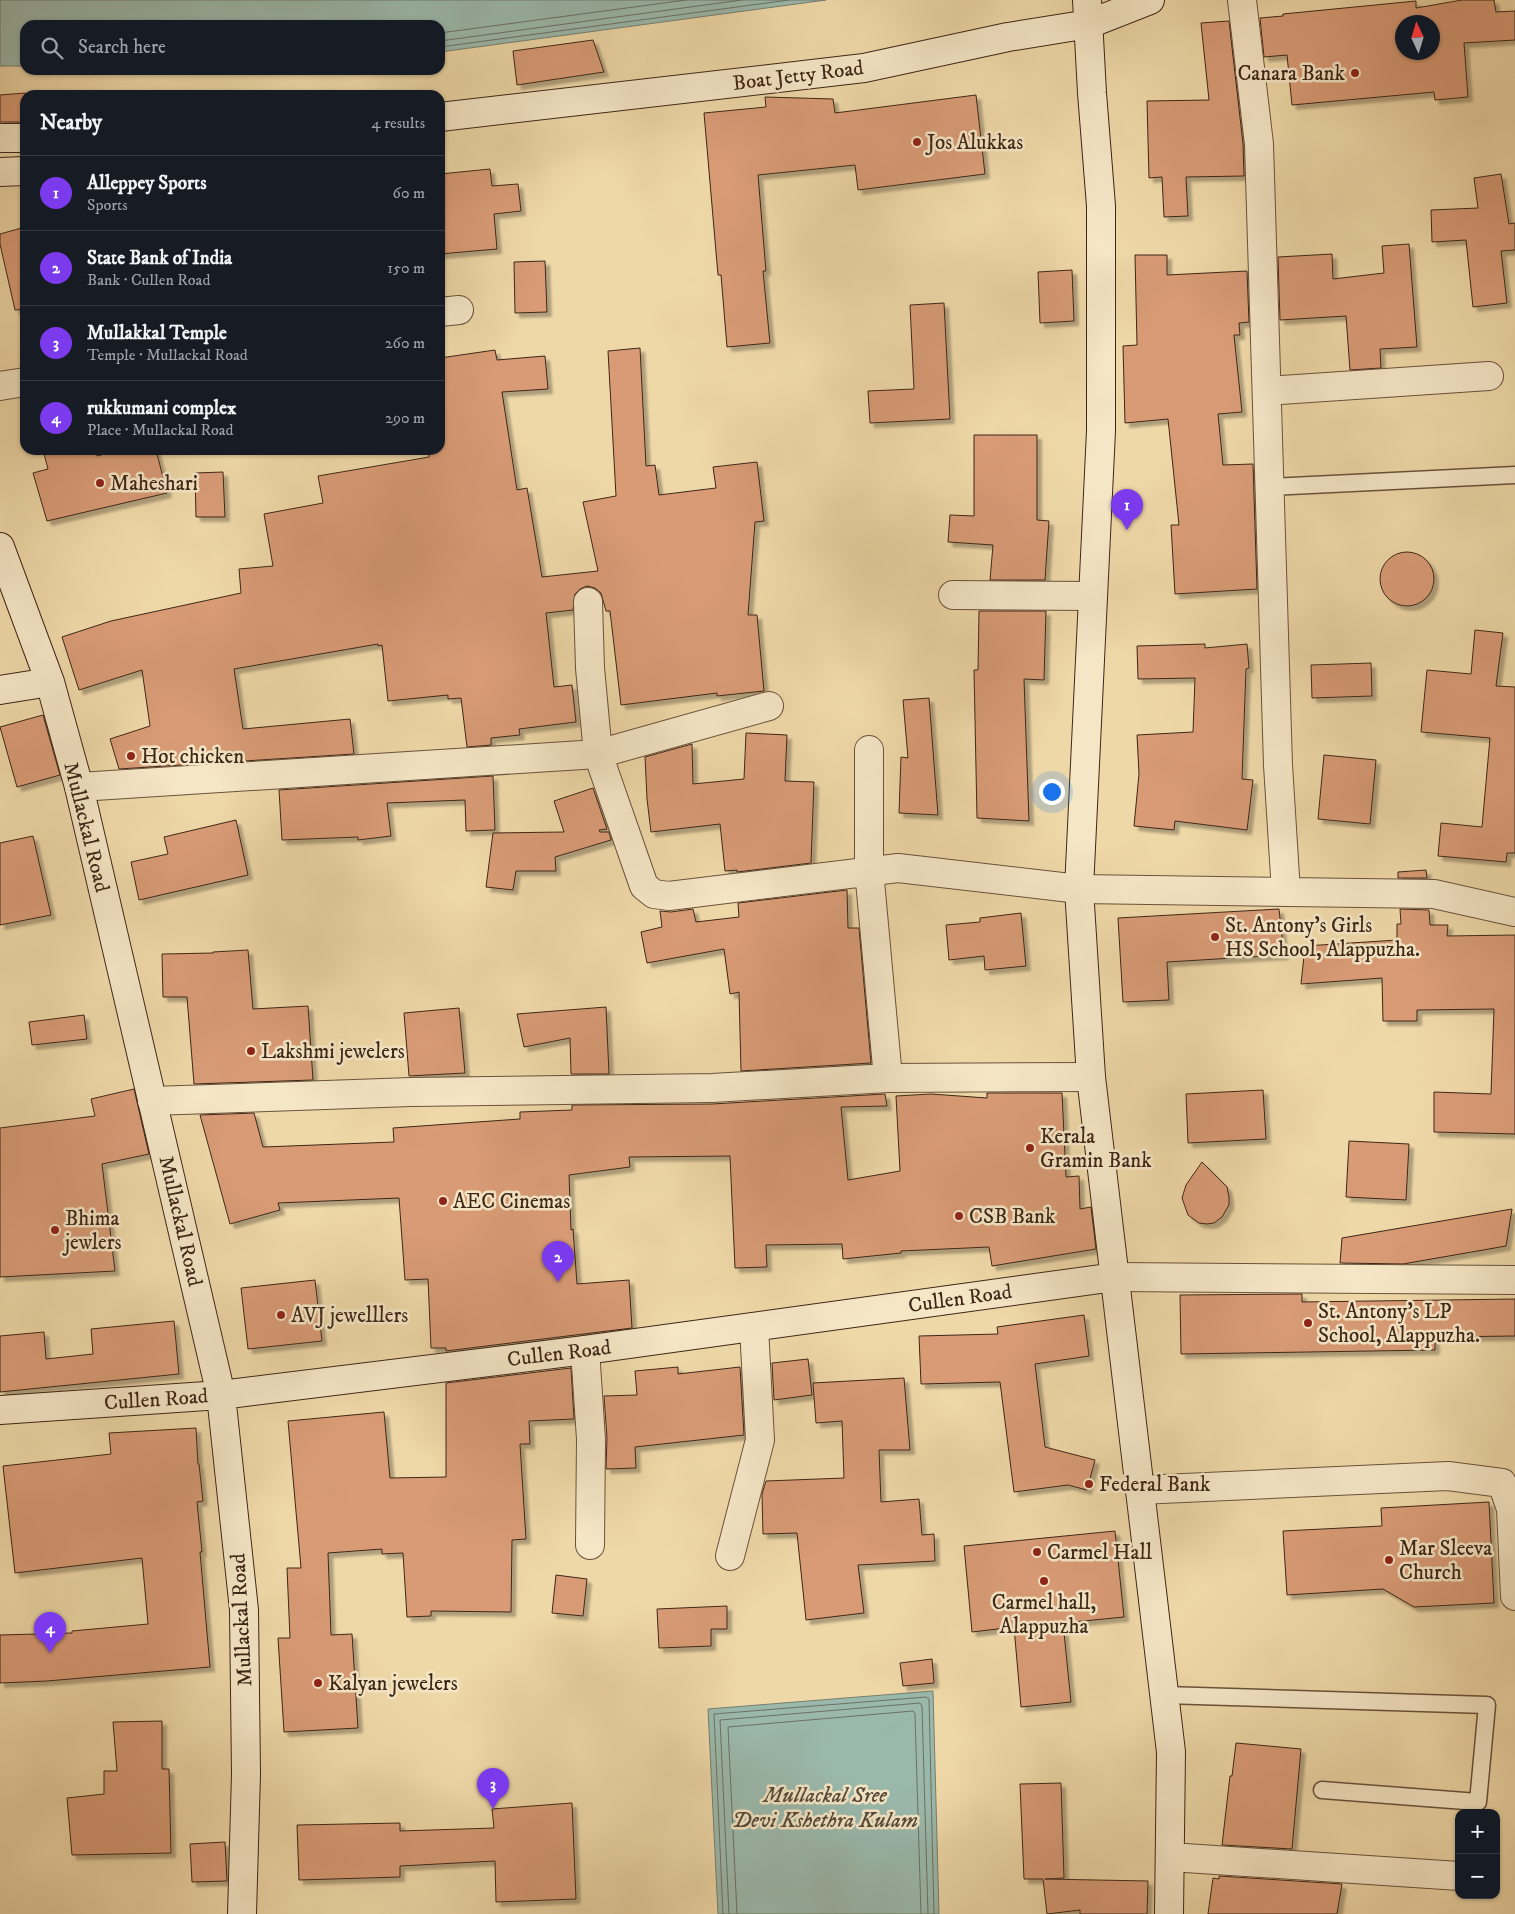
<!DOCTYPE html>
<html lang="en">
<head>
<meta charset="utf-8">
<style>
  body { margin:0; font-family:"IM FELL DW Pica",serif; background:#242831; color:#f1f3f6 }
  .controls { position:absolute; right:15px; bottom:15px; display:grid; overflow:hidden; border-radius:10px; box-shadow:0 1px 4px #0004 }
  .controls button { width:45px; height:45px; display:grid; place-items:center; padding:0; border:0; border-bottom:1px solid #363941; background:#171b24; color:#f1f3f6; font:25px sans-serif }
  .compass { position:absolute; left:1395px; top:15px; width:45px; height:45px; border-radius:50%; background:#171b24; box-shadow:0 1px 4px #0004; rotate:356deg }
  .you { position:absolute; left:1051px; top:791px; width:18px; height:18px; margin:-12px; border:4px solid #fff; border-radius:50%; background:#1a73e8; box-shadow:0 0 0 8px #1a73e833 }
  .badge { display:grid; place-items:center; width:32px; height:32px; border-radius:50%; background:#7c3aed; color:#fff; font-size:16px; font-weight:700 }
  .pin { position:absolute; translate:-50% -41px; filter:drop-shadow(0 1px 2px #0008) }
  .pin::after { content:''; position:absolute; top:26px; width:18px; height:15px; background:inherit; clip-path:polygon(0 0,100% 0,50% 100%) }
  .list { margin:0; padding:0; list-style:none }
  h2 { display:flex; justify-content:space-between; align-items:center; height:65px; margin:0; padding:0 20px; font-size:21px }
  h2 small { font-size:16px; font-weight:400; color:#9ea1a6 }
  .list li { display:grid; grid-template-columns:32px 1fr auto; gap:15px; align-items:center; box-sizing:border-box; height:75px; padding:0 20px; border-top:1px solid #363941 }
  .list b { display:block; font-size:19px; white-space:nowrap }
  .list p { margin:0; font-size:16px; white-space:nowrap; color:#9ea1a6 }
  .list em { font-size:16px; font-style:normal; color:#9ea1a6 }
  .icon { flex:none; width:28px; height:28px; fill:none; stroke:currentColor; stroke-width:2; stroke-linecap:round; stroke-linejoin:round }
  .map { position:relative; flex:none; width:1515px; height:1914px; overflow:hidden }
  .search { position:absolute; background:#171b24; box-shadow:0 1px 4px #0004; left:20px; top:20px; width:425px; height:55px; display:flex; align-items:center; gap:12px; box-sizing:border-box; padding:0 18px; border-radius:15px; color:#9ea1a6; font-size:19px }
  .panel { position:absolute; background:#171b24; box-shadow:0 1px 4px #0004; left:20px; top:90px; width:425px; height:365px; border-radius:15px }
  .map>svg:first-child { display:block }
  .water { fill:#9ab9ac; stroke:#757e70 }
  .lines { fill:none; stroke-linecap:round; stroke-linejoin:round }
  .shore { stroke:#6c7062; stroke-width:1 }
  .building { fill:#d89b76; stroke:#3e2617; fill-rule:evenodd; filter:url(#shadow) }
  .service-casing { stroke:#6a523b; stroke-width:19 }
  .minor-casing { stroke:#6a523b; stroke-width:30 }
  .secondary-casing { stroke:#3e2617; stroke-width:30 }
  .service { stroke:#f5e6c6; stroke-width:16 }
  .minor { stroke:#f5e6c6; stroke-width:28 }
  .secondary { stroke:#f5e6c6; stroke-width:28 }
  .poi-dot { fill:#8f2418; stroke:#f5e6c6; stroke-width:2 }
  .labels { text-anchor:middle; stroke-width:5; stroke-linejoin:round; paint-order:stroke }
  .poi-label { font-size:21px; fill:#3e2617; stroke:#f5e6c6; text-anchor:start }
  .street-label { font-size:21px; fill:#3e2617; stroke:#f5e6c6 }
  .water-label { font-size:22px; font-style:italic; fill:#554b3c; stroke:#f5e6c6 }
</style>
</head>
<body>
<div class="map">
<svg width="1515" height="1914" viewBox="0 0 1515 1914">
  <defs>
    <filter id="shadow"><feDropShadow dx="4.5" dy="4.5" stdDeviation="1" flood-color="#0004"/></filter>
  </defs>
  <rect width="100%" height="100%" fill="#efd8a8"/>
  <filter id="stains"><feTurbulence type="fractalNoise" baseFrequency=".004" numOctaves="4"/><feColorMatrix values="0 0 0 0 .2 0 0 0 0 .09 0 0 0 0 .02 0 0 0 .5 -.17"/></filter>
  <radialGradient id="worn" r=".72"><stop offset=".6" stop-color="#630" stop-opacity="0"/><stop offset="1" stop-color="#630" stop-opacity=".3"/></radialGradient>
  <!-- water -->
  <path class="water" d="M 0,0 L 826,0 L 440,52 L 440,25 L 25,25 L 25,66 L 0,66 Z
    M 933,1691 L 939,1914 L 718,1914 L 708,1709 Z"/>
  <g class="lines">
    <!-- shore -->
    <path class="shore" d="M 440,33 L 686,0
      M 440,41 L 742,0
      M 440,47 L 789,0
      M 723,1914 L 714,1714 L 926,1697 L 929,1699 L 934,1914
      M 729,1914 L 720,1720 L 920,1703 L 922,1706 L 928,1914
      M 737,1914 L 728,1727 L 913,1711 L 915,1714 L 921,1914"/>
  </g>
  <!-- building -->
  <path class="building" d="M 1462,0 L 1494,0 L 1496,12 L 1515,11 L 1515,40 L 1464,43 L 1468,97 L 1435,100 L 1434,92 L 1292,105 L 1287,55 L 1264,57 L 1260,18 L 1283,16 L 1283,14 L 1416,1 L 1416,8 ZM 1402,22 L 1432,22 L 1432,52 L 1402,52 Z
    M 1229,21 L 1243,144 L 1244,176 L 1186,177 L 1188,216 L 1164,217 L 1162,177 L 1149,178 L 1147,101 L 1209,100 L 1201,23 Z
    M 593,40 L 604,72 L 517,85 L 513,51 Z
    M 25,93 L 25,122 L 0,122 L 0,95 Z
    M 976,95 L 985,174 L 858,190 L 855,165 L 758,175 L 766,271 L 763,271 L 770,343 L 727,347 L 721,275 L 718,275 L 704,113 L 766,107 L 765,97 L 833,99 L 835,113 Z
    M 490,169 L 492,186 L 518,184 L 521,211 L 494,214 L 497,249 L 440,254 L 440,174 Z
    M 1501,174 L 1509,224 L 1515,223 L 1515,250 L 1501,251 L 1507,303 L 1473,307 L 1466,240 L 1432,242 L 1431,210 L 1478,208 L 1474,178 Z
    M 25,227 L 25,309 L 15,310 L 0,244 L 0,234 Z
    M 1409,244 L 1417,347 L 1380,349 L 1381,368 L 1350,370 L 1346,316 L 1280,320 L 1278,257 L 1332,254 L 1333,279 L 1384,273 L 1382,246 Z
    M 1135,255 L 1167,255 L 1167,275 L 1247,271 L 1249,322 L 1239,323 L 1240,335 L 1234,335 L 1242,412 L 1218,414 L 1223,465 L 1253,464 L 1257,589 L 1175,594 L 1171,525 L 1179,525 L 1168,419 L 1125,423 L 1123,346 L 1137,345 Z
    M 545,261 L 547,312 L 515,313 L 514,262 Z
    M 1072,270 L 1074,321 L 1040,323 L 1038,272 Z
    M 944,303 L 950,419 L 870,423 L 868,391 L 914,389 L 910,305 Z
    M 640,348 L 646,466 L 655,465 L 659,495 L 716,488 L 713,467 L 757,462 L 764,521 L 755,522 L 748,615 L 757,615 L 764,691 L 717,696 L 717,693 L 621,705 L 610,611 L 606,611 L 601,593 L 595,588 L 587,586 L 580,589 L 575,594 L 573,610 L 546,613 L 554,687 L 572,685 L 576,722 L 519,729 L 520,735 L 491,738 L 491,745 L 467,747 L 461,698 L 448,699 L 448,695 L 388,701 L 382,645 L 378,646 L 378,644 L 234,669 L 243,729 L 350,719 L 354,754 L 119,769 L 110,739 L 150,726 L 142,670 L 79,690 L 62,637 L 111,621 L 241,593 L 239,569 L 273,566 L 264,514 L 323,503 L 318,476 L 429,457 L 428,450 L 440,450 L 440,358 L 495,350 L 497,360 L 545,356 L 548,389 L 502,392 L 517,490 L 527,488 L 542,577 L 598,571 L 583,502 L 616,496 L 608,351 Z
    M 974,435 L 1037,435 L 1037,520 L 1049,521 L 1045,580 L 990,580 L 993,545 L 948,542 L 950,515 L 974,516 Z
    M 43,450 L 96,450 L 97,456 L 120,450 L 156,450 L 167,493 L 47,521 L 33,473 L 48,469 Z
    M 223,472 L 225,517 L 196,517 L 195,473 Z
    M1380 579a27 27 0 1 1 54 0a27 27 0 1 1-54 0Z
    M 979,611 L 1046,611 L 1044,680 L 1024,679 L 1029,821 L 977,818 L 974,670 L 978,670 Z
    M 1475,630 L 1503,633 L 1496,686 L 1515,687 L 1515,853 L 1507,853 L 1506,862 L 1438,856 L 1441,823 L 1482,827 L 1490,738 L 1421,732 L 1427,670 L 1471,674 Z
    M 1205,644 L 1205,648 L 1247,644 L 1249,668 L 1246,669 L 1242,779 L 1253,780 L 1247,830 L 1175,821 L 1174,830 L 1134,826 L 1139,774 L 1137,735 L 1193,732 L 1195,678 L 1138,679 L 1137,646 Z
    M 1371,663 L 1372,696 L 1312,698 L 1311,665 Z
    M 929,698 L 938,815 L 899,813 L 901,757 L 908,758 L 903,700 Z
    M 43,715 L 60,775 L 17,787 L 0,727 Z
    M 746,733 L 787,735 L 785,781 L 814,782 L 811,863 L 737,872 L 737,870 L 725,871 L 720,824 L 651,832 L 647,799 L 645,757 L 692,744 L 693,784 L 744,779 Z
    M 1324,755 L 1376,760 L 1370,824 L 1318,819 Z
    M 493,776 L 495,830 L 466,831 L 465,800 L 387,803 L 391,836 L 358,840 L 358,837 L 282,840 L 279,790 Z
    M 593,788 L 607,829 L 599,830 L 600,832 L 609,832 L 611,840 L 555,857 L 556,871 L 516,871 L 513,890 L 486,887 L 493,833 L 564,832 L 554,801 Z
    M 236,820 L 248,875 L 139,900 L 131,862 L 168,854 L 164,837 Z
    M 33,836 L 51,915 L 0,925 L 0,843 Z
    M 1426,870 L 1427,878 L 1398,878 L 1398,872 Z
    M 847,890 L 848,928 L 859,928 L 871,1063 L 741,1071 L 739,992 L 730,994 L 724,949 L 647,963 L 641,932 L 662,927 L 660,911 L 671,912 L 693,909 L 696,922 L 739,917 L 738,903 Z
    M 1279,909 L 1284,955 L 1167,962 L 1169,1000 L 1123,1002 L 1118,918 Z
    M 1400,909 L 1429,910 L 1430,925 L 1448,925 L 1447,936 L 1515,935 L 1515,1134 L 1434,1132 L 1434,1092 L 1491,1094 L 1494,1009 L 1417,1010 L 1417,1021 L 1383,1021 L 1382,978 L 1301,984 L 1305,946 L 1397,940 L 1397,924 L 1401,924 Z
    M 1021,913 L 1026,966 L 985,970 L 984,956 L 949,960 L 946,925 L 980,922 L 980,918 Z
    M 248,950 L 253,1009 L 308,1006 L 313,1080 L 194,1084 L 187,997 L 163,997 L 162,954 L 213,953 L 213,952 Z
    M 606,1007 L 609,1074 L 571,1074 L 570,1038 L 524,1047 L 517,1014 Z
    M 459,1008 L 465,1073 L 409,1076 L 404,1013 Z
    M 84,1015 L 87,1039 L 32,1045 L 29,1022 Z
    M 134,1089 L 149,1154 L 102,1164 L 115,1271 L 0,1277 L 0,1128 L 95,1116 L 91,1099 Z
    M 1263,1090 L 1266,1139 L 1188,1143 L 1186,1094 Z
    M 987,1093 L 1062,1093 L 1066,1177 L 1079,1176 L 1080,1209 L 1091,1207 L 1096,1249 L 992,1266 L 989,1247 L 901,1251 L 901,1253 L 843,1259 L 842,1244 L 766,1245 L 767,1267 L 735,1268 L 730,1156 L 629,1157 L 630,1167 L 569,1175 L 571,1230 L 573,1229 L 577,1284 L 629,1280 L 632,1328 L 446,1351 L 446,1348 L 431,1348 L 428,1279 L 405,1280 L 399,1198 L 278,1203 L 280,1210 L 230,1224 L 200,1115 L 254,1113 L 263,1147 L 394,1142 L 393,1128 L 520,1119 L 520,1112 L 572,1110 L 572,1105 L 712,1104 L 885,1094 L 887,1106 L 841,1107 L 848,1180 L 900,1171 L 896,1096 L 931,1094 L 987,1098 Z
    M 1349,1141 L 1409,1144 L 1406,1200 L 1346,1197 Z
    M 1202,1162 L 1227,1187 L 1229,1197 L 1229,1205 L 1222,1217 L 1214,1223 L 1207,1224 L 1199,1223 L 1188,1215 L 1182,1198 L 1186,1185 Z
    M 1512,1209 L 1506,1246 L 1403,1264 L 1340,1263 L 1342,1238 Z
    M 315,1280 L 322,1341 L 248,1349 L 241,1288 Z
    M 1302,1294 L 1302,1302 L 1515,1299 L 1515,1336 L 1435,1337 L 1435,1350 L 1181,1354 L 1180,1295 Z
    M 1084,1315 L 1089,1356 L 1035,1364 L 1045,1447 L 1095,1460 L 1087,1490 L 1068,1485 L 1014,1492 L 1000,1382 L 921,1384 L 919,1336 L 998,1334 L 997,1327 Z
    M 174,1321 L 179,1374 L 0,1392 L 0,1336 L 44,1332 L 46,1359 L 93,1354 L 91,1329 Z
    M 808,1359 L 812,1395 L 774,1400 L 772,1363 Z
    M 678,1367 L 678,1374 L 740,1367 L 744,1435 L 635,1447 L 636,1468 L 606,1469 L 607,1438 L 604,1396 L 637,1395 L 635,1371 Z
    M 571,1368 L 574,1419 L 529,1421 L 530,1444 L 520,1444 L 526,1539 L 512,1540 L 511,1612 L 431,1611 L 431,1616 L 407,1617 L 403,1553 L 382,1554 L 382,1549 L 328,1553 L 331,1635 L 352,1634 L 358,1728 L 284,1732 L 278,1638 L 290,1638 L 287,1568 L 301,1568 L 288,1421 L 384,1412 L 390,1478 L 446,1477 L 446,1383 Z
    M 904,1378 L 910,1450 L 879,1450 L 881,1502 L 919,1499 L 922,1535 L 934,1534 L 935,1561 L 858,1565 L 864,1613 L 806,1620 L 797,1533 L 763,1534 L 762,1494 L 766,1481 L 844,1478 L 842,1421 L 816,1423 L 813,1383 Z
    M 196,1428 L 198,1464 L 199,1464 L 203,1501 L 197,1502 L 202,1552 L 200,1552 L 210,1667 L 47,1681 L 0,1683 L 0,1635 L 72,1633 L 72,1631 L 148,1624 L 142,1558 L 15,1573 L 3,1466 L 111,1454 L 109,1433 Z
    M 1489,1502 L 1494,1603 L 1414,1607 L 1383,1589 L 1287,1595 L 1283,1531 L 1382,1526 L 1381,1508 Z
    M 1115,1531 L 1124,1617 L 1063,1623 L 1071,1702 L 1021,1707 L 1014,1627 L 972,1632 L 964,1546 Z
    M 556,1575 L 587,1579 L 583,1616 L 552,1613 Z
    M 727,1606 L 727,1629 L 711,1629 L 711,1646 L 659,1648 L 657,1609 Z
    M 932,1659 L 934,1683 L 903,1686 L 900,1663 Z
    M 162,1721 L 162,1769 L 169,1769 L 171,1853 L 72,1855 L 67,1798 L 104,1794 L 104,1771 L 117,1771 L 113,1722 Z
    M 1236,1743 L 1301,1749 L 1292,1849 L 1222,1845 L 1230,1776 L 1232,1776 Z
    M 1061,1783 L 1064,1878 L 1045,1879 L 1148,1881 L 1147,1914 L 1080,1914 L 1080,1910 L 1047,1914 L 1043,1879 L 1024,1879 L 1020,1784 Z
    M 572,1803 L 576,1899 L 496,1902 L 495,1861 L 400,1866 L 400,1877 L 299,1880 L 297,1825 L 400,1823 L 400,1831 L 494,1828 L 492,1809 Z
    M 225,1842 L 227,1881 L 192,1882 L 190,1844 Z
    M 1219,1876 L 1342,1884 L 1337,1914 L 1208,1914 L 1213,1878 L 1219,1879 Z"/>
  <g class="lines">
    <!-- service casing -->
    <g class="service-casing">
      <path id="service" d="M 1270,487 L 1515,475
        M 1164,1695 L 1487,1705 L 1478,1802 L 1322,1790"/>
    </g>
    <!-- minor casing -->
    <g class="minor-casing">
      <path id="minor" d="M 1242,0 L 1259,144 L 1278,765 L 1286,892
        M 440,312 L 459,310
        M 0,386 L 25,382
        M 1267,391 L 1489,376
        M 953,595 L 1093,596
        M 588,602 L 590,668 L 598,754 L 644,886 L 654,894 L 669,896 L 898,868 L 1079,889 L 1434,894 L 1515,912
        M 869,750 L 869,870 L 888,1078
        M 79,787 L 598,754 L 769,706
        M 152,1101 L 411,1092 L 712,1088 L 888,1078 L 1091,1077
        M 1115,1277 L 1515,1280
        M 585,1350 L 591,1439 L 590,1545
        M 1140,1490 L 1448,1476 L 1502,1483 L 1511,1509 L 1515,1596
        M 730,1556 L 760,1440 L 754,1327
        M 1170,1857 L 1459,1876"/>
    </g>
    <!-- secondary casing -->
    <g class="secondary-casing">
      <path id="secondary" d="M 1087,0 L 1092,93 L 1101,206 L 1101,431 L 1079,889 L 1091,1077 L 1171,1752 L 1169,1914
        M 440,117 L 864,68 L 1008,37 L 1089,24 L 1150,0
        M 0,138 L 25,138
        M 0,172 L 25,171
        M 0,547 L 50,682 L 79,787 L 221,1395 L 244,1610 L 246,1774 L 242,1914
        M 0,690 L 50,682
        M 0,1410 L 221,1395 L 585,1350 L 1115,1277"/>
    </g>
    <!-- service -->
    <use href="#service" class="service"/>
    <!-- minor -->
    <use href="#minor" class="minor"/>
    <!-- secondary -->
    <use href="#secondary" class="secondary"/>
  </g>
  <!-- markers -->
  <g class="poi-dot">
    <circle cx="1355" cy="73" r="5"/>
    <circle cx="917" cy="142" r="5"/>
    <circle cx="100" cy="483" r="5"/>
    <circle cx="131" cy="756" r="5"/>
    <circle cx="1215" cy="937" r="5"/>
    <circle cx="251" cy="1051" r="5"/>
    <circle cx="1030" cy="1148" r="5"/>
    <circle cx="443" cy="1201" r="5"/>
    <circle cx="959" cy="1216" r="5"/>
    <circle cx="55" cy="1230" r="5"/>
    <circle cx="281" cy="1315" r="5"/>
    <circle cx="1308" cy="1323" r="5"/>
    <circle cx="1089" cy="1484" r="5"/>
    <circle cx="1037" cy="1552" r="5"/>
    <circle cx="1389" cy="1560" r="5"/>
    <circle cx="1044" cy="1581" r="5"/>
    <circle cx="318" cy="1683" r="5"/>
  </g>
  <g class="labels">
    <!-- poi labels -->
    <g class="poi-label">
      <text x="1345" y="80" text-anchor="end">Canara Bank</text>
      <text x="927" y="149">Jos Alukkas</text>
      <text x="110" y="490">Maheshari</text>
      <text x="141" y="763">Hot chicken</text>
      <text x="1225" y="932">St. Antony's Girls<tspan x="1225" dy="24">HS School, Alappuzha.</tspan></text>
      <text x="261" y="1058">Lakshmi jewelers</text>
      <text x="1040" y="1143">Kerala<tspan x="1040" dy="24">Gramin Bank</tspan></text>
      <text x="453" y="1208">AEC Cinemas</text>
      <text x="969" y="1223">CSB Bank</text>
      <text x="65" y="1225">Bhima<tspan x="65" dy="24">jewlers</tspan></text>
      <text x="1318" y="1318">St. Antony's LP<tspan x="1318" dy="24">School, Alappuzha.</tspan></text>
      <text x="291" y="1322">AVJ jewelllers</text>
      <text x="1099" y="1491">Federal Bank</text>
      <text x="1399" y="1555">Mar Sleeva<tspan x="1399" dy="24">Church</tspan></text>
      <text x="1047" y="1559">Carmel Hall</text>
      <text x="1044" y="1609" text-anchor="middle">Carmel hall,<tspan x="1044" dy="24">Alappuzha</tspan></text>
      <text x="328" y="1690">Kalyan jewelers</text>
    </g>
    <!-- street labels -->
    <g class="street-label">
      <text transform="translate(798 75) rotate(-7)" y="7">Boat Jetty Road</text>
      <text transform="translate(87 827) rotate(76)" y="7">Mullackal Road</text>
      <text transform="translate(181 1221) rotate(77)" y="7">Mullackal Road</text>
      <text transform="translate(960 1298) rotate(-8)" y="7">Cullen Road</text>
      <text transform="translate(559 1353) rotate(-7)" y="7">Cullen Road</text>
      <text transform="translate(156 1399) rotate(-4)" y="7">Cullen Road</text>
      <text transform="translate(241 1620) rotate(-93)" y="7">Mullackal Road</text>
    </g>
    <!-- water labels -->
    <g class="water-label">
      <text x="825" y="1802">Mullackal Sree<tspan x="825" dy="25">Devi Kshethra Kulam</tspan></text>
    </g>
  </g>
  <rect width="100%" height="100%" filter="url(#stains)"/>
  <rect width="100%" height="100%" fill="url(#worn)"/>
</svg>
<div class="controls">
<button>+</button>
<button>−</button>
</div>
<svg class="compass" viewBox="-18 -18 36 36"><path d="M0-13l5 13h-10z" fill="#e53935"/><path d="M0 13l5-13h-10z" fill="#9ea1a6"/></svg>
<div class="you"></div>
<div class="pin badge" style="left:1127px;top:530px">1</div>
<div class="pin badge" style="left:558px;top:1282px">2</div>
<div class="pin badge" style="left:493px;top:1809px">3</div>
<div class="pin badge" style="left:50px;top:1653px">4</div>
<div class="search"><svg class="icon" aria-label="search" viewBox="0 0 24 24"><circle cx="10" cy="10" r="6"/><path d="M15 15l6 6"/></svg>Search here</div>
<section class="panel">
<h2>Nearby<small>4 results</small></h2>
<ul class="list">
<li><span class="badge">1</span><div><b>Alleppey Sports</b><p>Sports</p></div><em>60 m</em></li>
<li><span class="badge">2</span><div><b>State Bank of India</b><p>Bank · Cullen Road</p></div><em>150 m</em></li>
<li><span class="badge">3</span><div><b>Mullakkal Temple</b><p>Temple · Mullackal Road</p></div><em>260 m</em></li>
<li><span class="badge">4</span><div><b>rukkumani complex</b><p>Place · Mullackal Road</p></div><em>290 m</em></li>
</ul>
</section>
</div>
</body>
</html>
